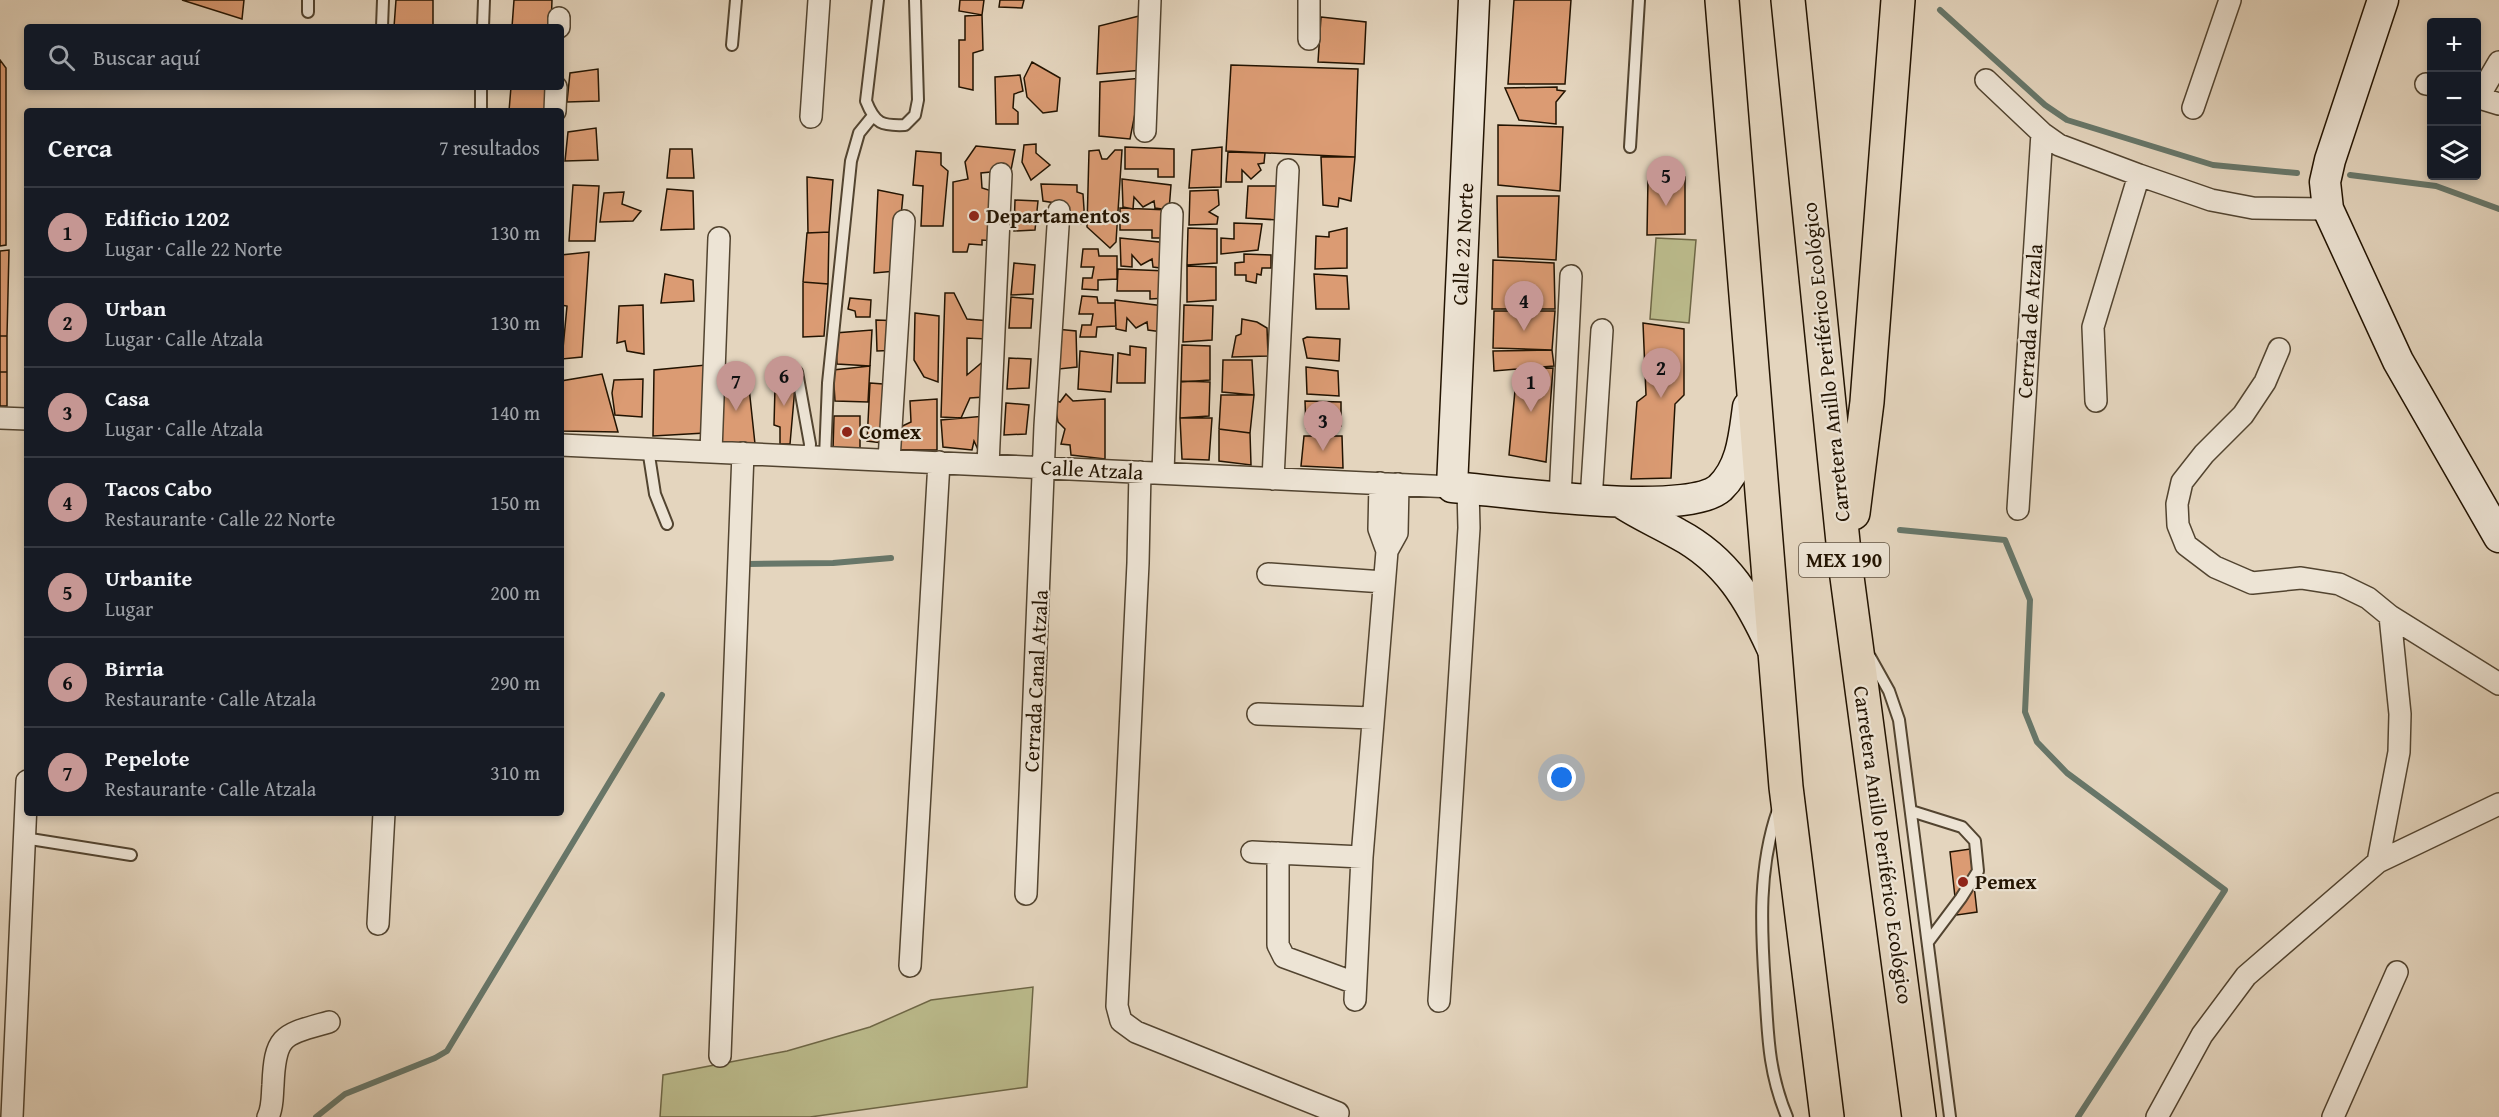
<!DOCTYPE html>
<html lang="es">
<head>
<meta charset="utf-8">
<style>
  body { margin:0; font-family:"Gentium Book Plus",serif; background:#20242c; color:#f1f3f6 }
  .controls { position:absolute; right:18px; top:18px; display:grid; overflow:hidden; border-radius:6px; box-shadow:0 3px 9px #0003 }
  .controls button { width:54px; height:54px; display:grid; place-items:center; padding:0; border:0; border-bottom:2px solid #363941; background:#171b24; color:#f1f3f6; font:30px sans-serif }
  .you { position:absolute; left:1562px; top:778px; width:21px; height:21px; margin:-15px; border:4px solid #fff; border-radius:50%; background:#1a73e8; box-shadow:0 0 0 9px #1a73e833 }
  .badge { display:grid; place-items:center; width:39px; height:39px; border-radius:50%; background:#c59692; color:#111; font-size:20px; font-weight:700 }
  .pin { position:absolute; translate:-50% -50px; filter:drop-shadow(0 2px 3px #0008) }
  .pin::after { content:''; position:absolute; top:32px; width:21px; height:18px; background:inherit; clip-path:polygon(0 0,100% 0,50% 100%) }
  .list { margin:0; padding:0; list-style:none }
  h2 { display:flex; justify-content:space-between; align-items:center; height:78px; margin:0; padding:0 24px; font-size:26px }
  h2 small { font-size:20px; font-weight:400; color:#9ea1a6 }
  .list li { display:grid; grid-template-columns:39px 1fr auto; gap:18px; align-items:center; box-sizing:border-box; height:90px; padding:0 24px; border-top:2px solid #363941 }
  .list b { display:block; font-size:22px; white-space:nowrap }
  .list p { margin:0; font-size:20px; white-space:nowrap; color:#9ea1a6 }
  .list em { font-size:20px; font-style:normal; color:#9ea1a6 }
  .icon { flex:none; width:33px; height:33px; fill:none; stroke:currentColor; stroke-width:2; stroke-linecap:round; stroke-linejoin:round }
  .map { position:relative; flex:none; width:2499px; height:1117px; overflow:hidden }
  .search { position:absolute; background:#171b24; box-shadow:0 3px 9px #0003; left:24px; top:24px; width:540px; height:66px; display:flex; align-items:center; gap:15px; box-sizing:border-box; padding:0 21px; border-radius:6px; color:#9ea1a6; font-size:22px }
  .panel { position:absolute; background:#171b24; box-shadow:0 3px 9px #0003; left:24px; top:108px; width:540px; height:708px; border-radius:6px }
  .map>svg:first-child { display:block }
  .green { fill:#bbbb8c; stroke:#6e6746; stroke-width:1.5 }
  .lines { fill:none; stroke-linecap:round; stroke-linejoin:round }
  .stream { stroke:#67776a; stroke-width:6 }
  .building { fill:#db9b73; stroke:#221301; stroke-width:1.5 }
  .lane-casing { stroke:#524430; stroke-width:14 }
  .street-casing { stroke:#524430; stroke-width:24 }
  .secondary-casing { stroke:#221301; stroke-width:33 }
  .highway-casing { stroke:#221301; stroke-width:36 }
  .lane { stroke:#ede4d5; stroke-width:10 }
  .street { stroke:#ede4d5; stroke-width:21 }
  .secondary { stroke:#ede4d5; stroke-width:30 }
  .highway { stroke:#e4d5be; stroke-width:33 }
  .poi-dot { fill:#8f2418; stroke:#ede4d5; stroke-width:2 }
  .labels { text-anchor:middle; stroke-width:4.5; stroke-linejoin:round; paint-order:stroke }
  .shield { fill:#ede4d5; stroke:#5f5241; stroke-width:1.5 }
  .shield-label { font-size:20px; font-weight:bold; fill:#221301 }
  .poi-label { font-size:21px; font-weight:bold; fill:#221301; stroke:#ede4d5; text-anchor:start }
  .street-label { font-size:21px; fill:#221301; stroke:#ede4d5 }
</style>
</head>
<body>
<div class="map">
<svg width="2499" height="1117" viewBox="0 0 2499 1117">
  <rect width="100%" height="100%" fill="#e4d5be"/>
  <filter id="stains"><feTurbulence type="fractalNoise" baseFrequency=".00333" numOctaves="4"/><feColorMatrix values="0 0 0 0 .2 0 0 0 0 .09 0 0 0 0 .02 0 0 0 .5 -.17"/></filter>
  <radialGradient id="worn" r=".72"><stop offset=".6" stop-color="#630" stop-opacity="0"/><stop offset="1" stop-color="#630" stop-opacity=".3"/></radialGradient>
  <!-- green -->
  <path class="green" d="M 1656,238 L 1696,240 L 1689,323 L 1650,319 Z
    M 1033,987 L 1027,1087 L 810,1117 L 660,1117 L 663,1075 L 787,1051 L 870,1027 L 931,1000 Z"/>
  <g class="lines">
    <!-- stream -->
    <path class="stream" d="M 1940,10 L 2045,105 L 2067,120 L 2213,165 L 2297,173
      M 2350,175 L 2436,186 L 2499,209
      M 1900,530 L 2005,540 L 2030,600 L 2025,712 L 2037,742 L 2067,773 L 2225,890 L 2078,1117
      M 748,564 L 833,563 L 891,558
      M 316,1117 L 345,1094 L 435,1058 L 447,1051 L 662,695"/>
  </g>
  <!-- building -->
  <path class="building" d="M 182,0 L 244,0 L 242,19 Z
    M 396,0 L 433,0 L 433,27 L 394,27 Z
    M 514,0 L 552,0 L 551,27 L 512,27 Z
    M 960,0 L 984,0 L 982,15 L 959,11 Z
    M 1000,0 L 1024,0 L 1022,8 L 999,7 Z
    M 1514,0 L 1571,0 L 1565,84 L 1508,84 Z
    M 982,15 L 983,50 L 973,53 L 973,90 L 959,87 L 959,40 L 965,40 L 965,16 Z
    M 1143,15 L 1143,70 L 1097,74 L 1099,26 Z
    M 1321,17 L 1366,22 L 1364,64 L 1318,62 Z
    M 0,60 L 6,68 L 6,245 L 0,246 Z
    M 1032,62 L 1060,78 L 1057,111 L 1043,113 L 1027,97 L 1024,78 Z
    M 1231,65 L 1358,69 L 1355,157 L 1226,151 Z
    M 598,69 L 599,101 L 567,102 L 570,73 Z
    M 1020,75 L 1023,91 L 1014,94 L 1013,108 L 1018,112 L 1018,124 L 996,124 L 995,77 Z
    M 1142,78 L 1130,139 L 1099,136 L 1100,82 Z
    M 511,87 L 549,87 L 548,111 L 509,111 Z
    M 1557,87 L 1557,90 L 1565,91 L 1556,102 L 1556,124 L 1519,120 L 1505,88 Z
    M 1498,125 L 1563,127 L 1560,191 L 1498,185 Z
    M 596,128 L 598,160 L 565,161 L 568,132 Z
    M 1036,144 L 1036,153 L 1050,165 L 1031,180 L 1022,162 L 1024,145 Z
    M 976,146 L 1015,150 L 1011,170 L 981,173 L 982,188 L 995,192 L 994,241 L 982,240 L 982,245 L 969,244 L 967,252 L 953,252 L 953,182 L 968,179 L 965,162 Z
    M 1125,147 L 1174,149 L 1174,177 L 1158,177 L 1158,169 L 1125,169 Z
    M 1222,147 L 1221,187 L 1189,188 L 1192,150 Z
    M 670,149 L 692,149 L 694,178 L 667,178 Z
    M 1099,150 L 1102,159 L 1107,159 L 1115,150 L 1122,150 L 1116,242 L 1110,248 L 1087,227 L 1089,151 Z
    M 916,151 L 941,153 L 941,165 L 948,171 L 943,226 L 921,226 L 923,186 L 913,185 Z
    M 1228,152 L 1265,153 L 1264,163 L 1258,164 L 1261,170 L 1251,179 L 1242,170 L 1242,182 L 1226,182 Z
    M 1321,157 L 1355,157 L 1351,201 L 1339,198 L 1338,207 L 1323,205 Z
    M 807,177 L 833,180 L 829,232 L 808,233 Z
    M 1685,177 L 1685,234 L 1647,235 L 1648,178 Z
    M 1122,179 L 1171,185 L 1169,210 L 1155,208 L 1154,201 L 1143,207 L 1134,197 L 1133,209 L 1123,207 Z
    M 1041,184 L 1077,185 L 1077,192 L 1083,194 L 1085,224 L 1073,223 L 1062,204 L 1043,201 Z
    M 573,185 L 599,186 L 595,241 L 569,241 Z
    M 1248,186 L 1280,186 L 1278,220 L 1246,218 Z
    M 667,189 L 693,191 L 694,229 L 661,230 Z
    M 878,190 L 903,195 L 896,271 L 874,273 Z
    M 1218,190 L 1219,205 L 1209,212 L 1218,217 L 1217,224 L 1189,225 L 1190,191 Z
    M 624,192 L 622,204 L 641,211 L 633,221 L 600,222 L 604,193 Z
    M 1497,196 L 1559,196 L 1556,260 L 1498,257 Z
    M 1015,200 L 1038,201 L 1035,230 L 1014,231 Z
    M 1120,208 L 1169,210 L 1169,238 L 1152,238 L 1152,230 L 1120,230 Z
    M 1234,223 L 1262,224 L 1258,250 L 1221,254 L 1221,238 L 1234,239 Z
    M 1188,228 L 1217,229 L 1217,263 L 1187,265 Z
    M 1347,228 L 1347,268 L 1315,269 L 1316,236 L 1329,237 L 1329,232 Z
    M 829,232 L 828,284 L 803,282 L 807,233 Z
    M 1120,238 L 1169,243 L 1168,269 L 1153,267 L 1152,259 L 1141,265 L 1132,255 L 1132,267 L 1121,266 Z
    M 1083,249 L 1098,249 L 1099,256 L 1117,256 L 1117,279 L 1098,280 L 1098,290 L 1082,289 L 1083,278 L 1092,278 L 1094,267 L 1081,267 Z
    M 9,250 L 7,336 L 0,336 L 0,251 Z
    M 589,252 L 582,357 L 562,359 L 567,306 L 561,305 L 561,255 Z
    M 1244,254 L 1271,255 L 1271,268 L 1262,268 L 1261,275 L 1257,274 L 1256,283 L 1246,281 L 1246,275 L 1235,275 L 1235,263 L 1244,262 Z
    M 1493,260 L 1554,263 L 1555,309 L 1492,309 Z
    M 1014,263 L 1035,265 L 1033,294 L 1011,295 Z
    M 1187,266 L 1216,267 L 1216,300 L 1187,302 Z
    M 1118,269 L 1167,271 L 1167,298 L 1150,299 L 1150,291 L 1117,291 Z
    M 665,274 L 693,280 L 694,301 L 661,303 Z
    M 1314,274 L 1347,276 L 1349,309 L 1316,309 Z
    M 803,282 L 828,284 L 824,336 L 803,337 Z
    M 945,293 L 954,293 L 967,319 L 990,321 L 987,339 L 967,338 L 967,375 L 985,360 L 984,397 L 970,398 L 961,418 L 941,417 Z
    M 1082,296 L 1097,297 L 1098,303 L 1115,303 L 1116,326 L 1097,327 L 1096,337 L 1080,337 L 1082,325 L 1091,325 L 1093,314 L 1079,314 Z
    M 1011,297 L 1033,299 L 1031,328 L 1009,328 Z
    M 850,298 L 871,300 L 870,317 L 856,317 L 855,311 L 848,309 Z
    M 1115,300 L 1164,306 L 1162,332 L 1148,330 L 1147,322 L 1136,328 L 1127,318 L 1126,331 L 1116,329 Z
    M 643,305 L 644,354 L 627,351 L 625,341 L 617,343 L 619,306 Z
    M 1184,305 L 1213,306 L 1212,340 L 1183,342 Z
    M 1494,311 L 1555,311 L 1552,350 L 1493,348 Z
    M 915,313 L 939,316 L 938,382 L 924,377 L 914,360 Z
    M 1242,319 L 1257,322 L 1267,328 L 1268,356 L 1232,357 L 1236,336 L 1241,334 Z
    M 876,320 L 903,321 L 901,350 L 877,351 Z
    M 1643,323 L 1684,329 L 1684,395 L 1675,404 L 1671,478 L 1631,479 L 1637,402 L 1646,395 Z
    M 1056,329 L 1076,331 L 1077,367 L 1059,369 Z
    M 872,330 L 870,366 L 837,364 L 835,333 Z
    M 0,336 L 7,336 L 7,372 L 0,372 Z
    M 1307,337 L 1340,339 L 1339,361 L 1307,358 L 1303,339 Z
    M 1182,345 L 1210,346 L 1210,380 L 1181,382 Z
    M 1130,346 L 1146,348 L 1145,383 L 1117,383 L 1118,353 L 1130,355 Z
    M 1552,350 L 1554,366 L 1494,371 L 1493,351 Z
    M 1080,351 L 1113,355 L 1111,392 L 1078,389 Z
    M 1009,358 L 1031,359 L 1029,388 L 1007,389 Z
    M 1223,360 L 1252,360 L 1254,395 L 1222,392 Z
    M 706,365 L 705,433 L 653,436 L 654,370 Z
    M 870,366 L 868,402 L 835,401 L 833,370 Z
    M 1306,367 L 1338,371 L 1339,396 L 1307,394 Z
    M 1553,368 L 1546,462 L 1509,455 L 1517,369 Z
    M 0,372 L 7,372 L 7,406 L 0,406 Z
    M 602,374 L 618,432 L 561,431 L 561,381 Z
    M 722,375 L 748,378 L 755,444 L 720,445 Z
    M 643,379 L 642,417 L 615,415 L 612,393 L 614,380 Z
    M 1181,381 L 1210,382 L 1209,416 L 1180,418 Z
    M 870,383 L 883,384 L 890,444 L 867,441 Z
    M 775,387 L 795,387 L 790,444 L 780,444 L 780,427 L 774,425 Z
    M 1066,394 L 1073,401 L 1105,399 L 1105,459 L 1071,455 L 1070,445 L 1061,444 L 1065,429 L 1058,422 L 1054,400 L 1060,402 Z
    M 1221,395 L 1254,395 L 1250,433 L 1219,429 Z
    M 937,399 L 937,450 L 896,450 L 896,429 L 911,422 L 910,401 Z
    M 1305,401 L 1341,402 L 1341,426 L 1306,428 Z
    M 1006,403 L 1029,405 L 1026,434 L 1004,435 Z
    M 834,416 L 860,416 L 860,449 L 833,450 Z
    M 985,416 L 981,456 L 974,441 L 972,450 L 943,447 L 941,420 Z
    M 1180,418 L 1212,418 L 1209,460 L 1182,459 Z
    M 1219,429 L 1250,433 L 1251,465 L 1219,461 Z
    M 1304,436 L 1342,436 L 1343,468 L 1301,466 Z
    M 1970,849 L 1977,912 L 1957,915 L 1950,852 Z"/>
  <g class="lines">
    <!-- lane casing -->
    <g class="lane-casing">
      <path id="lane" d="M 878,0 L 866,101 C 875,124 882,126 905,125 L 915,115 L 918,100 L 915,0
        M 308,12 L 308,0
        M 382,27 L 383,0
        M 483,27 L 484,0
        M 732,45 L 736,0
        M 481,111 L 481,87
        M 1630,147 L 1639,0
        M 797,372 L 810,444 L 809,456
        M 648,449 L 655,494 L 667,524
        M 825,457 L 828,383 L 851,161 L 859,133 L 872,117
        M 1870,657 L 1889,691 L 1899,720 L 1950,1117
        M 1778,810 C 1758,867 1761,928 1765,987 C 1768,1035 1768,1071 1787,1117
        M 1911,811 L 1962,827 L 1975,841 L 1978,871 L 1961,898 L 1928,942
        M 24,838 L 131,855"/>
    </g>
    <!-- street casing -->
    <g class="street-casing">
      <path id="street" d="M 1309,0 L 1309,39
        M 559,27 L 559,18
        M 1986,80 L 2042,133 L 2059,145 L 2139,175 L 2211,200 L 2253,208 L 2328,209
        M 2426,84 L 2432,85
        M 2476,97 L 2499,104
        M 2478,98 L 2499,62
        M 2193,108 L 2230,0
        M 555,111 L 556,87
        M 811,117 L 819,0
        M 1145,131 L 1150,0
        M 2279,349 L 2265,382 L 2243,415 L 2204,454 L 2182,482 L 2177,504 L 2178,525 L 2186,545 L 2215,567 L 2252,583 L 2301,578 L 2339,584 L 2368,598 L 2390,616 L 2499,684
        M 2096,401 L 2093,327 L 2139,175
        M 0,418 L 27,419
        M 561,445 L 1452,487
        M 711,452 L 719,238
        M 889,460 L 904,221
        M 988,465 L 1001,174
        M 1140,472 L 1138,563 L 1117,1006 L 1121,1021 L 1136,1032 L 1338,1113
        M 1163,473 L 1172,214
        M 1273,479 L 1288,170
        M 1560,497 L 1571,276
        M 1591,500 L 1602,330
        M 2018,509 L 2042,133
        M 1387,551 L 1397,533 L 1398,484
        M 1268,574 L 1384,582
        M 1258,714 L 1373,718
        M 1252,852 L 1362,857
        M 1278,853 L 1278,945 L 1284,957 L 1355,983
        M 2378,862 L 2399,752 L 2400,714 L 2390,616
        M 1026,894 L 1045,426 L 1059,211
        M 378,924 L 384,813
        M 910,966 L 939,462
        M 1355,1000 L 1362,857 L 1387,551 L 1379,529 L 1380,483
        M 1439,1001 L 1469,528 L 1468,488
        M 720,1056 L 743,453
        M 12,1117 L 27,781
        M 268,1117 C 273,1107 272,1096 273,1085 C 275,1034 283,1035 329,1022
        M 2157,1117 L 2202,1035 L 2246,976 L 2378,862 L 2499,804
        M 2333,1117 L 2397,972"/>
    </g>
    <!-- secondary casing -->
    <g class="secondary-casing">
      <path id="secondary" d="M 1474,0 L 1452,487 C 1502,491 1686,518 1720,488 C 1742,467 1744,436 1748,407
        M 2383,0 L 2330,160 L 2325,182 L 2328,209 L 2398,361 L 2499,537
        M 1622,503 C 1640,515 1659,523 1678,534 C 1727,560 1750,600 1772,648"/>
    </g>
    <!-- highway casing -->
    <g class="highway-casing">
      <path id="highway" d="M 1722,0 L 1786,787 L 1827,1117
        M 1788,0 L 1845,562 L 1919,1117
        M 1853,513 L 1867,402 L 1898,0"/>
    </g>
    <!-- lane -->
    <use href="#lane" class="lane"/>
    <!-- street -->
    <use href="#street" class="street"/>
    <!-- secondary -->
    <use href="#secondary" class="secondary"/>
    <!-- highway -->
    <use href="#highway" class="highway"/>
  </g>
  <!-- markers -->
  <g class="poi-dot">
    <circle cx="974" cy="216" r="6"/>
    <circle cx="847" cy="432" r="6"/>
    <circle cx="1963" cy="882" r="6"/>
  </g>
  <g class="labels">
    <!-- shield labels -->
    <rect class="shield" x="1799" y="543" width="90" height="34" rx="4.5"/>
    <g class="shield-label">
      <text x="1844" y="567">MEX 190</text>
    </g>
    <!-- poi labels -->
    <g class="poi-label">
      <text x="986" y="223">Departamentos</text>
      <text x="859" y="439">Comex</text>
      <text x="1975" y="889">Pemex</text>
    </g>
    <!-- street labels -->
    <g class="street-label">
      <text transform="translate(1463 244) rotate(-87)" y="7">Calle 22 Norte</text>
      <text transform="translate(2030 321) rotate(-86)" y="7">Cerrada de Atzala</text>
      <text transform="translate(1826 362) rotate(-96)" y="7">Carretera Anillo Periférico Ecológico</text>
      <text transform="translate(1092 470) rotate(3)" y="7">Calle Atzala</text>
      <text transform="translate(1036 681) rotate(-87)" y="7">Cerrada Canal Atzala</text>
      <text transform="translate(1883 845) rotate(82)" y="7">Carretera Anillo Periférico Ecológico</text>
    </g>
  </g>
  <rect width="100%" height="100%" filter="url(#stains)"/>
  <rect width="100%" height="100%" fill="url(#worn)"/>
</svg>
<div class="controls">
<button>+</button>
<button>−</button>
<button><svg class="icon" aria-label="layers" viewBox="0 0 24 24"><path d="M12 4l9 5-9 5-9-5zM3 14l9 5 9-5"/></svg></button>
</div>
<div class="you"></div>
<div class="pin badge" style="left:1531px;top:412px">1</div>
<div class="pin badge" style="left:1661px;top:398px">2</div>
<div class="pin badge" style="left:1323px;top:451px">3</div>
<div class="pin badge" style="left:1524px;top:331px">4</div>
<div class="pin badge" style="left:1666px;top:206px">5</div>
<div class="pin badge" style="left:784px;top:406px">6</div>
<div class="pin badge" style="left:736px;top:411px">7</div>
<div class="search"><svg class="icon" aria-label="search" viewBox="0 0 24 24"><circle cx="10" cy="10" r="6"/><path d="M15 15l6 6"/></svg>Buscar aquí</div>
<section class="panel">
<h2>Cerca<small>7 resultados</small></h2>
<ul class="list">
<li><span class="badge">1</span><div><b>Edificio 1202</b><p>Lugar · Calle 22 Norte</p></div><em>130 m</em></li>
<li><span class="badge">2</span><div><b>Urban</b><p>Lugar · Calle Atzala</p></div><em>130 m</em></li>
<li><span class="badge">3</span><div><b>Casa</b><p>Lugar · Calle Atzala</p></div><em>140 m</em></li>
<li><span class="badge">4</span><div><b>Tacos Cabo</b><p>Restaurante · Calle 22 Norte</p></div><em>150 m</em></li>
<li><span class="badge">5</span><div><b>Urbanite</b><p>Lugar</p></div><em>200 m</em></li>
<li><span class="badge">6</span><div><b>Birria</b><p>Restaurante · Calle Atzala</p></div><em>290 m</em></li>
<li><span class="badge">7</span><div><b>Pepelote</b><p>Restaurante · Calle Atzala</p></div><em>310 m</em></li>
</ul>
</section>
</div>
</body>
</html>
